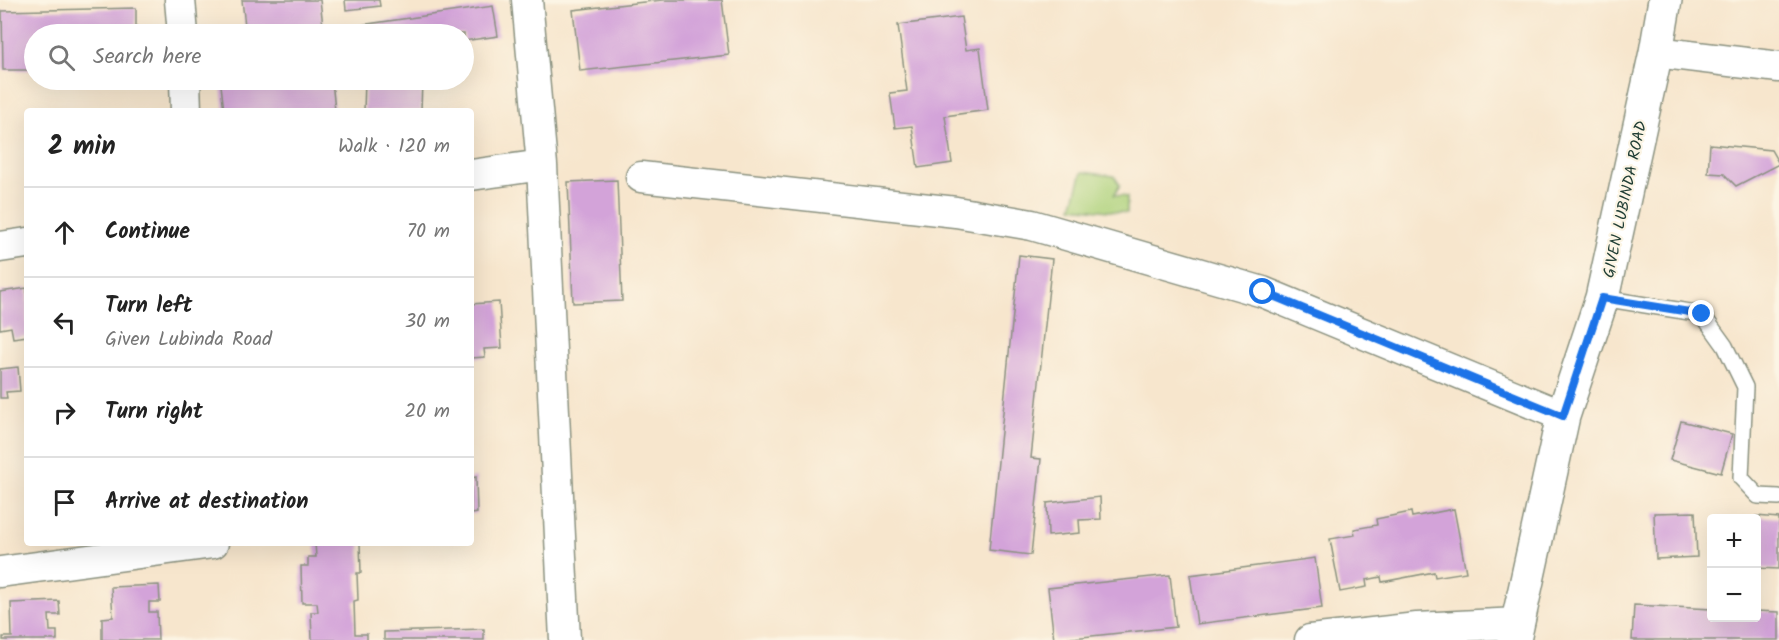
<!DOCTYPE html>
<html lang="en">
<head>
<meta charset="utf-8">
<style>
  body { margin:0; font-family:Kalam,sans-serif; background:#f6f6f6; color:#222 }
  .controls { position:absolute; right:18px; bottom:18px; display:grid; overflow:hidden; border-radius:6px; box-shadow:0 6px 24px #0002 }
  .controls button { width:54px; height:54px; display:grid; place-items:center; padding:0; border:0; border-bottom:2px solid #e0e0e0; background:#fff; color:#222; font:30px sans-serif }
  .stop { position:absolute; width:18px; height:18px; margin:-14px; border:4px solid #1a73e8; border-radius:50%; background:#fff }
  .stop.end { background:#1a73e8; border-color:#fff; box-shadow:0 2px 6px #0008 }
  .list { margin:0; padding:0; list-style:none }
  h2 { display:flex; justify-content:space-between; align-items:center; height:78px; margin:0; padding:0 24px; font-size:26px }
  h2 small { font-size:20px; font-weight:400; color:#767676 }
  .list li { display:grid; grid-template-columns:39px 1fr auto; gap:18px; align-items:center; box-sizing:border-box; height:90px; padding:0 24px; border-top:2px solid #e0e0e0 }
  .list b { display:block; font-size:22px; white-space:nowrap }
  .list p { margin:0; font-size:20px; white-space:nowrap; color:#767676 }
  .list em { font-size:20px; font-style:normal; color:#767676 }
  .icon { flex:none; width:33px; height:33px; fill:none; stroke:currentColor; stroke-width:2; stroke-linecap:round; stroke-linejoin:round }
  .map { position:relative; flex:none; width:1779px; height:640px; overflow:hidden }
  .search { position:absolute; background:#fff; box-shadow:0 6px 24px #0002; left:24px; top:24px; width:450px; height:66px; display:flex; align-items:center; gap:15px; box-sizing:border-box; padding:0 21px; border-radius:33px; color:#767676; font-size:22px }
  .panel { position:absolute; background:#fff; box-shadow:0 6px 24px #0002; left:24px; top:108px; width:450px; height:438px; border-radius:6px }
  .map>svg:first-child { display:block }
  .green { fill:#aed27c; stroke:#668858; stroke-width:1.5 }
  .building { fill:#d3a3d9 }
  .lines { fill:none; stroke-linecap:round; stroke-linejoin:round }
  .service-casing { stroke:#8b9280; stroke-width:18 }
  .minor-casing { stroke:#8b9280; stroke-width:33 }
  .tertiary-casing { stroke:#8b9280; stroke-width:36 }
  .service { stroke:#fff; stroke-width:15 }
  .minor { stroke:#fff; stroke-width:30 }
  .tertiary { stroke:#fff; stroke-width:33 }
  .route { stroke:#1a73e8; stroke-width:8 }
  .labels { text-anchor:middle; stroke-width:4.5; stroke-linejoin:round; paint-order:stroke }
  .street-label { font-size:16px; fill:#1f3d34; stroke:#fcf5e5 }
</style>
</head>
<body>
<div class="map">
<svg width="1779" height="640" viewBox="0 0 1779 640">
  <rect width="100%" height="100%" fill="#fcf5e5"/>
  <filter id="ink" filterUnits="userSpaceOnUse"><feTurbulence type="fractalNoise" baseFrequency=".0167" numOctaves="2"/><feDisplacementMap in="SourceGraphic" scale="12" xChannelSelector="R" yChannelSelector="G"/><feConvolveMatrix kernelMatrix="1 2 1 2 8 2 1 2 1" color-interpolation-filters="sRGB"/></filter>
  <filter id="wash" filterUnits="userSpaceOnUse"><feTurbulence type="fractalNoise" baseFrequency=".008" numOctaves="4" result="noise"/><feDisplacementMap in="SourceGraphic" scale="24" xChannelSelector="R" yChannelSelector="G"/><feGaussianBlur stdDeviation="1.35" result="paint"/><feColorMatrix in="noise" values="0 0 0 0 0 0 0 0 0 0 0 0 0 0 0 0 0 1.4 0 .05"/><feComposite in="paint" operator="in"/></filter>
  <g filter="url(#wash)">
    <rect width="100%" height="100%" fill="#f7e6cd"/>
    <!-- green -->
    <path class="green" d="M 1082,172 L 1114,176 L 1120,185 L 1114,195 L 1127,197 L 1127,213 L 1072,207 Z"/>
    <g id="blocks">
      <!-- building -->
      <path class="building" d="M 242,0 L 320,0 L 324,34 L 246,34 Z
        M 345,0 L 379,0 L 380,6 L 346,10 Z
        M 662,0 L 722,0 L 729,55 L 580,71 L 573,10 Z
        M 493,6 L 498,36 L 464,41 L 464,34 L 363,34 L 361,25 Z
        M 136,8 L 136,34 L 34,34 L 34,70 L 3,70 L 2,11 Z
        M 961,17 L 966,50 L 980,48 L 988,110 L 945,116 L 952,163 L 918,168 L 912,126 L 895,128 L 890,93 L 907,91 L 898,25 Z
        M 280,80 L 332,80 L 335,111 L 224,111 L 221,85 Z
        M 365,80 L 422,80 L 421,111 L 364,111 Z
        M 1710,144 L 1771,150 L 1779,164 L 1736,186 L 1724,174 L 1708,173 Z
        M 617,180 L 622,301 L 573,303 L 568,182 Z
        M 1019,255 L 1052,259 L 1031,458 L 1041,459 L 1031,555 L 989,550 Z
        M 27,288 L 27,336 L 13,338 L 11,327 L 0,329 L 0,292 Z
        M 499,302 L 502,348 L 484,349 L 485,357 L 471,358 L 471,304 Z
        M 18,367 L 20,391 L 6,392 L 7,398 L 0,398 L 0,369 Z
        M 1681,421 L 1732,434 L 1721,473 L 1670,460 Z
        M 476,477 L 477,513 L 471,514 L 471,478 Z
        M 1100,497 L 1101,519 L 1079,520 L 1080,533 L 1048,536 L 1047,503 Z
        M 1454,509 L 1466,572 L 1435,577 L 1434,572 L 1382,582 L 1381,577 L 1366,580 L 1367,587 L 1340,592 L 1330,539 L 1355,535 L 1354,529 L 1377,525 L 1376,519 L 1411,512 L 1412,517 Z
        M 1695,512 L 1697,557 L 1656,559 L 1654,513 Z
        M 1756,516 L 1779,518 L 1779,569 L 1756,568 Z
        M 315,543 L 360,543 L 361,573 L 357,573 L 358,600 L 354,601 L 355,634 L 367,634 L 367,640 L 312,640 L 311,612 L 318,612 L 317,603 L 302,603 L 301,566 L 308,566 L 308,557 L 316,557 Z
        M 1315,558 L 1322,608 L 1197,624 L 1190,575 Z
        M 1170,575 L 1176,627 L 1054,640 L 1048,588 Z
        M 159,585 L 160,602 L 149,602 L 149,612 L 157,612 L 158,640 L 102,640 L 102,618 L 113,617 L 111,587 Z
        M 59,601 L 60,615 L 49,615 L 50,631 L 57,631 L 57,640 L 3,640 L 3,637 L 12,637 L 11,603 Z
        M 1634,605 L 1712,609 L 1712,618 L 1756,618 L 1756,611 L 1779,612 L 1779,640 L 1632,640 Z
        M 484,629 L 484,640 L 384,640 L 384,632 Z"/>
    </g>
  </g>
  <g filter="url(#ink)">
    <use href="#blocks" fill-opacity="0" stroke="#8b9280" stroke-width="1.5"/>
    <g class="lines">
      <!-- service casing -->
      <g class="service-casing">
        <path id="service" d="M 1602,298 L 1702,314 L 1725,346 L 1745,387 L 1741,478 L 1758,496 L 1779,497"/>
      </g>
      <!-- minor casing -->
      <g class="minor-casing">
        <path id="minor" d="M 180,0 L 183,34
          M 527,0 L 542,165 L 565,640
          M 1656,52 L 1779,67
          M 185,80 L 186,111
          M 471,175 L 542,165
          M 641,177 L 956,212 L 1032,225 L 1263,292 L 1563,416
          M 0,247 L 27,243
          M 0,572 L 213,543
          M 1310,640 L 1417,628 L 1518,623"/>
      </g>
      <!-- tertiary casing -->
      <g class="tertiary-casing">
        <path id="tertiary" d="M 1514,640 L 1563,416 L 1602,298 L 1656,52 L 1665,0"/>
      </g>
      <!-- service -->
      <use href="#service" class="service"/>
      <!-- minor -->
      <use href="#minor" class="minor"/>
      <!-- tertiary -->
      <use href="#tertiary" class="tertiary"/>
    </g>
  </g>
  <g class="lines" filter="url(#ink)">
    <!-- route -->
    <path class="route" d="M 1263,292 L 1563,416 L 1602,298 L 1702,314"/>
  </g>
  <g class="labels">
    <!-- street labels -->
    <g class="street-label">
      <text transform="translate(1624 199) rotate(-78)" y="6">GIVEN LUBINDA ROAD</text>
    </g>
  </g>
</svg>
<div class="controls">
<button>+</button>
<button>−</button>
</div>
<div class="stop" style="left:1263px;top:292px"></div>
<div class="stop end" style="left:1702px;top:314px"></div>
<div class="search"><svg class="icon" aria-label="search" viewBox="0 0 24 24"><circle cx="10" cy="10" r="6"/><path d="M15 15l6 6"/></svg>Search here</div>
<section class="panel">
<h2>2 min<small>Walk · 120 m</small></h2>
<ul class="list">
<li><svg class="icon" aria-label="ahead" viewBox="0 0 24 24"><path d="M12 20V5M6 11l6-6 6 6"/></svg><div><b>Continue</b></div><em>70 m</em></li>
<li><svg class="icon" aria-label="left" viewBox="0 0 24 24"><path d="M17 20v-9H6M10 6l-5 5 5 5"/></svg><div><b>Turn left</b><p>Given Lubinda Road</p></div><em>30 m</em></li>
<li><svg class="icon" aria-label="right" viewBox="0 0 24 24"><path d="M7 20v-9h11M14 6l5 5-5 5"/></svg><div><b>Turn right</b></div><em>20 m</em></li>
<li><svg class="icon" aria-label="arrive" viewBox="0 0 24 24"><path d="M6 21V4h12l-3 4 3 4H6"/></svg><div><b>Arrive at destination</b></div></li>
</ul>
</section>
</div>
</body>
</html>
